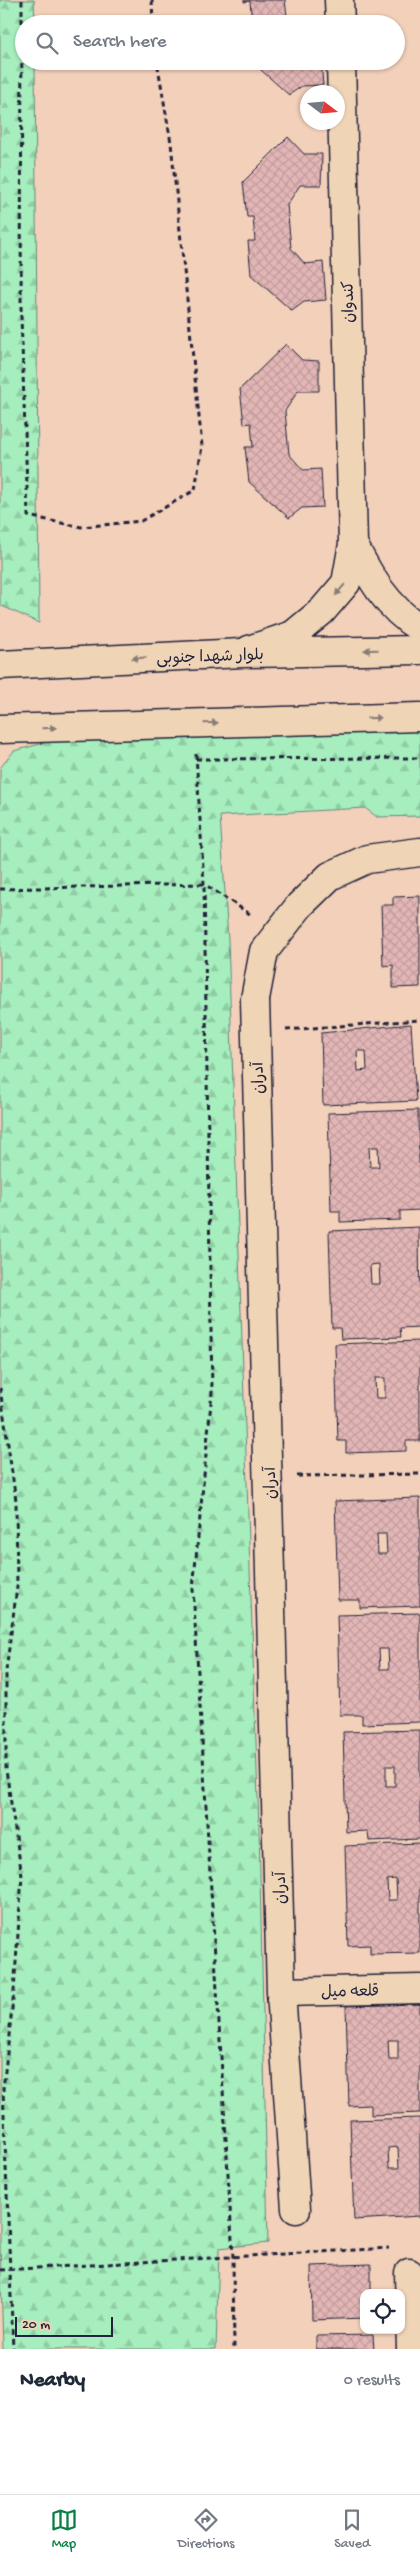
<!DOCTYPE html>
<html lang="en">
<head>
<meta charset="utf-8">
<style>
  body { margin:0; font-family:"Gochi Hand","Playpen Sans Arabic",sans-serif; background:#f6f6f7; color:#1f2937 }
  .controls { position:absolute; right:15px; bottom:15px; display:grid; overflow:hidden; border-radius:10px; box-shadow:0 1px 4px #0004 }
  .controls button { width:45px; height:45px; display:grid; place-items:center; padding:0; border:0; border-bottom:1px solid #e0e1e3; background:#fff; color:#1f2937; font:25px sans-serif }
  .compass { position:absolute; left:300px; top:85px; width:45px; height:45px; border-radius:50%; background:#fff; box-shadow:0 1px 4px #0004; rotate:106deg }
  .scale { position:absolute; left:15px; bottom:12px; width:98px; box-sizing:border-box; padding-left:5px; border:2px solid #22223b; border-top:0; font-size:14px; line-height:18px; white-space:nowrap; color:#22223b; -webkit-text-stroke:4px #efd4b6; paint-order:stroke }
  .list { margin:0; padding:0; list-style:none }
  h2 { display:flex; justify-content:space-between; align-items:center; height:65px; margin:0; padding:0 20px; font-size:21px }
  h2 small { font-size:16px; font-weight:400; color:#747a83 }
  .icon { flex:none; width:28px; height:28px; fill:none; stroke:currentColor; stroke-width:2; stroke-linecap:round; stroke-linejoin:round }
  .map { position:relative; flex:none; width:420px; height:2349px; overflow:hidden }
  .search { position:absolute; background:#fff; box-shadow:0 1px 4px #0004; left:15px; right:15px; top:15px; height:55px; display:flex; align-items:center; gap:12px; box-sizing:border-box; padding:0 18px; border-radius:28px; color:#747a83; font-size:19px }
  .sheet { height:145px; background:#fff }
  nav { display:flex; justify-content:space-around; align-items:center; box-sizing:border-box; height:70px; border-top:1px solid #e0e1e3; background:#fff; font-size:14px; color:#747a83 }
  nav a { display:grid; justify-items:center; gap:2px }
  nav .on { color:#0b8043 }
  .map>svg:first-child { display:block }
  .forest { fill:url(#forest-firs); stroke:#64887c }
  .building { fill:url(#building-cross-hatch); stroke:#22223b; fill-rule:evenodd }
  .lines { fill:none; stroke-linecap:round; stroke-linejoin:round }
  .minor-casing { stroke:#22223b; stroke-width:31 }
  .tertiary-casing { stroke:#22223b; stroke-width:31 }
  .path { stroke:#22223b; stroke-width:3; stroke-dasharray:5 4; stroke-linecap:butt }
  .minor { stroke:#efd4b6; stroke-width:28 }
  .tertiary { stroke:#efd4b6; stroke-width:28 }
  .oneway { fill:#887b78 }
  .labels { text-anchor:middle; stroke-width:4; stroke-linejoin:round; paint-order:stroke }
  .street-label { font-size:16px; fill:#22223b; stroke:#efd4b6 }
</style>
</head>
<body>
<div class="map">
<svg width="420" height="2349" viewBox="0 0 420 2349">
  <defs>
    <pattern id="forest-firs" width="22" height="20" patternUnits="userSpaceOnUse" patternTransform="scale(1.25)"><rect width="22" height="20" fill="#a6eebd"/><path d="M5 1l3.5 6h-7zM16 11l3.5 6h-7z" fill="#8fcca3"/></pattern>
    <pattern id="building-cross-hatch" width="8" height="8" patternUnits="userSpaceOnUse" patternTransform="scale(1.25)"><rect width="8" height="8" fill="#e3b6b6"/><path d="M0 0l8 8M0 8l8-8" fill="none" stroke="#c29c9d"/></pattern>
  </defs>
  <rect width="100%" height="100%" fill="#f2d0ba"/>
  <filter id="ink" filterUnits="userSpaceOnUse"><feTurbulence type="fractalNoise" baseFrequency=".02" numOctaves="2"/><feDisplacementMap in="SourceGraphic" scale="10" xChannelSelector="R" yChannelSelector="G"/><feConvolveMatrix kernelMatrix="1 2 1 2 8 2 1 2 1" color-interpolation-filters="sRGB"/></filter>
  <g filter="url(#ink)">
    <!-- forest -->
    <path class="forest" d="M 0,0 L 34,0 L 35,24 L 24,24 L 24,61 L 35,61 L 39,623 L 0,605 Z
      M 420,727 L 420,816 L 377,817 L 365,808 L 220,816 L 228,940 L 259,1828 L 268,2243 L 219,2248 L 216,2349 L 3,2349 L 0,2242 L 0,768 L 14,751 L 70,736 Z"/>
    <!-- building -->
    <path class="building" d="M 244,0 L 285,0 L 288,24 L 252,24 L 250,1 L 244,2 Z
      M 251,61 L 321,61 L 323,85 L 302,86 L 289,95 Z
      M 288,137 L 304,154 L 322,154 L 321,185 L 300,185 L 287,205 L 291,248 L 305,264 L 323,262 L 326,300 L 304,302 L 292,311 L 251,275 L 248,241 L 255,241 L 253,217 L 247,217 L 243,182 Z
      M 286,344 L 302,360 L 319,361 L 319,391 L 298,391 L 285,411 L 289,454 L 303,470 L 321,469 L 323,507 L 302,508 L 289,518 L 249,482 L 245,447 L 253,447 L 251,423 L 244,424 L 240,389 Z
      M 420,896 L 420,987 L 393,988 L 393,965 L 383,966 L 381,905 L 393,905 L 393,897 Z
      M 411,1024 L 416,1101 L 323,1105 L 321,1033 ZM 357,1051 L 366,1051 L 367,1070 L 358,1071 Z
      M 418,1110 L 420,1210 L 400,1211 L 400,1220 L 340,1222 L 340,1211 L 331,1211 L 328,1113 ZM 369,1147 L 378,1147 L 379,1167 L 370,1167 Z
      M 419,1227 L 420,1327 L 400,1328 L 401,1337 L 341,1339 L 340,1328 L 332,1328 L 329,1231 ZM 379,1264 L 380,1284 L 371,1284 L 370,1265 Z
      M 420,1341 L 420,1441 L 406,1441 L 406,1451 L 346,1453 L 346,1441 L 338,1441 L 335,1344 ZM 375,1378 L 385,1378 L 385,1398 L 376,1398 Z
      M 420,1498 L 420,1606 L 360,1608 L 360,1600 L 338,1600 L 335,1501 ZM 377,1534 L 386,1534 L 387,1554 L 378,1554 Z
      M 420,1613 L 420,1722 L 362,1724 L 362,1715 L 340,1715 L 337,1615 ZM 379,1649 L 388,1649 L 389,1669 L 380,1669 Z
      M 420,1730 L 420,1839 L 369,1841 L 368,1831 L 346,1832 L 343,1732 ZM 386,1766 L 395,1766 L 395,1786 L 386,1786 Z
      M 420,1843 L 420,1953 L 370,1954 L 370,1945 L 348,1946 L 345,1846 ZM 396,1879 L 397,1900 L 388,1900 L 387,1880 Z
      M 420,2004 L 420,2113 L 371,2115 L 371,2105 L 349,2106 L 346,2006 ZM 388,2040 L 398,2040 L 398,2060 L 389,2060 Z
      M 420,2118 L 420,2216 L 354,2220 L 350,2120 ZM 398,2147 L 399,2168 L 389,2168 L 388,2148 Z
      M 371,2264 L 371,2293 L 364,2293 L 364,2318 L 312,2320 L 311,2266 Z
      M 373,2335 L 374,2349 L 316,2349 L 316,2336 Z"/>
    <g class="lines">
      <!-- minor casing -->
      <g class="minor-casing">
        <path id="minor" d="M 339,0 L 340,24
          M 353,544 C 370,577 387,608 420,628
          M 249,650 L 293,635 L 322,611 L 346,583 L 353,544 L 341,61
          M 281,1992 L 420,1989
          M 296,2209 L 281,1992 L 255,999 L 264,951 L 300,905 L 330,876 L 367,859 L 420,852
          M 409,2273 L 411,2349"/>
      </g>
      <!-- tertiary casing -->
      <g class="tertiary-casing">
        <path id="tertiary" d="M 0,665 L 242,653 L 420,650
          M 0,729 L 420,717"/>
      </g>
      <!-- path -->
      <path class="path" d="M 22,0 L 21,316 L 28,516 L 81,527 L 141,521 L 195,490 L 202,446 L 171,143 L 157,61
        M 152,0 L 153,24
        M 196,754 L 204,884 L 253,916
        M 196,759 L 420,758
        M 0,889 L 204,884 L 212,1392 L 193,1589 L 233,2257 L 234,2349
        M 286,1030 L 420,1020
        M 0,1388 L 16,1501 L 17,1587 L 6,1671 L 6,1770 L 22,1876 L 14,1991 L 3,2089 L 13,2349
        M 297,1476 L 420,1474
        M 0,2270 L 389,2248"/>
      <!-- minor -->
      <use href="#minor" class="minor"/>
      <!-- tertiary -->
      <use href="#tertiary" class="tertiary"/>
    </g>
    <!-- one-way arrows -->
    <defs><path id="oneway-solid" d="M-6-.8H1V-3.2L6.5 0L1 3.2V.8H-6Z" transform="scale(1.25)"/></defs>
    <g class="oneway">
      <use href="#oneway-solid" transform="translate(340 590) rotate(130)"/>
      <use href="#oneway-solid" transform="translate(371 650) rotate(179)"/>
      <use href="#oneway-solid" transform="translate(139 658) rotate(177)"/>
      <use href="#oneway-solid" transform="translate(374 718) rotate(-2)"/>
      <use href="#oneway-solid" transform="translate(211 723) rotate(-2)"/>
      <use href="#oneway-solid" transform="translate(49 728) rotate(-2)"/>
    </g>
  </g>
  <g class="labels">
    <!-- street labels -->
    <g class="street-label">
      <text transform="translate(347 302) rotate(-91)" y="6">کندوان</text>
      <text transform="translate(210 655) rotate(-2)" y="6">بلوار شهدا جنوبی</text>
      <text transform="translate(257 1078) rotate(-92)" y="6">آدران</text>
      <text transform="translate(269 1483) rotate(-91)" y="6">آدران</text>
      <text transform="translate(279 1888) rotate(-91)" y="6">آدران</text>
      <text transform="translate(350 1990) rotate(-1)" y="6">قلعه میل</text>
    </g>
  </g>
</svg>
<div class="controls">
<button><svg class="icon" aria-label="locate" viewBox="0 0 24 24"><circle cx="12" cy="12" r="6"/><path d="M12 2v4M12 18v4M2 12h4M18 12h4"/></svg></button>
</div>
<svg class="compass" viewBox="-18 -18 36 36"><path d="M0-13l5 13h-10z" fill="#e53935"/><path d="M0 13l5-13h-10z" fill="#747a83"/></svg>
<div class="scale">20 m</div>
<div class="search"><svg class="icon" aria-label="search" viewBox="0 0 24 24"><circle cx="10" cy="10" r="6"/><path d="M15 15l6 6"/></svg>Search here</div>
</div>
<section class="sheet">
<h2>Nearby<small>0 results</small></h2>
<ul class="list">
</ul>
</section>
<nav>
<a class="on"><svg class="icon" aria-label="map" viewBox="0 0 24 24"><path d="M3 6l6-2 6 2 6-2v14l-6 2-6-2-6 2zM9 4v14M15 6v14"/></svg>Map</a>
<a><svg class="icon" aria-label="directions" viewBox="0 0 24 24"><path d="M12 3l9 9-9 9-9-9zM9 14v-3h6M13 9l2 2-2 2"/></svg>Directions</a>
<a><svg class="icon" aria-label="saved" viewBox="0 0 24 24"><path d="M7 4h10v16l-5-4-5 4z"/></svg>Saved</a>
</nav>
</body>
</html>
